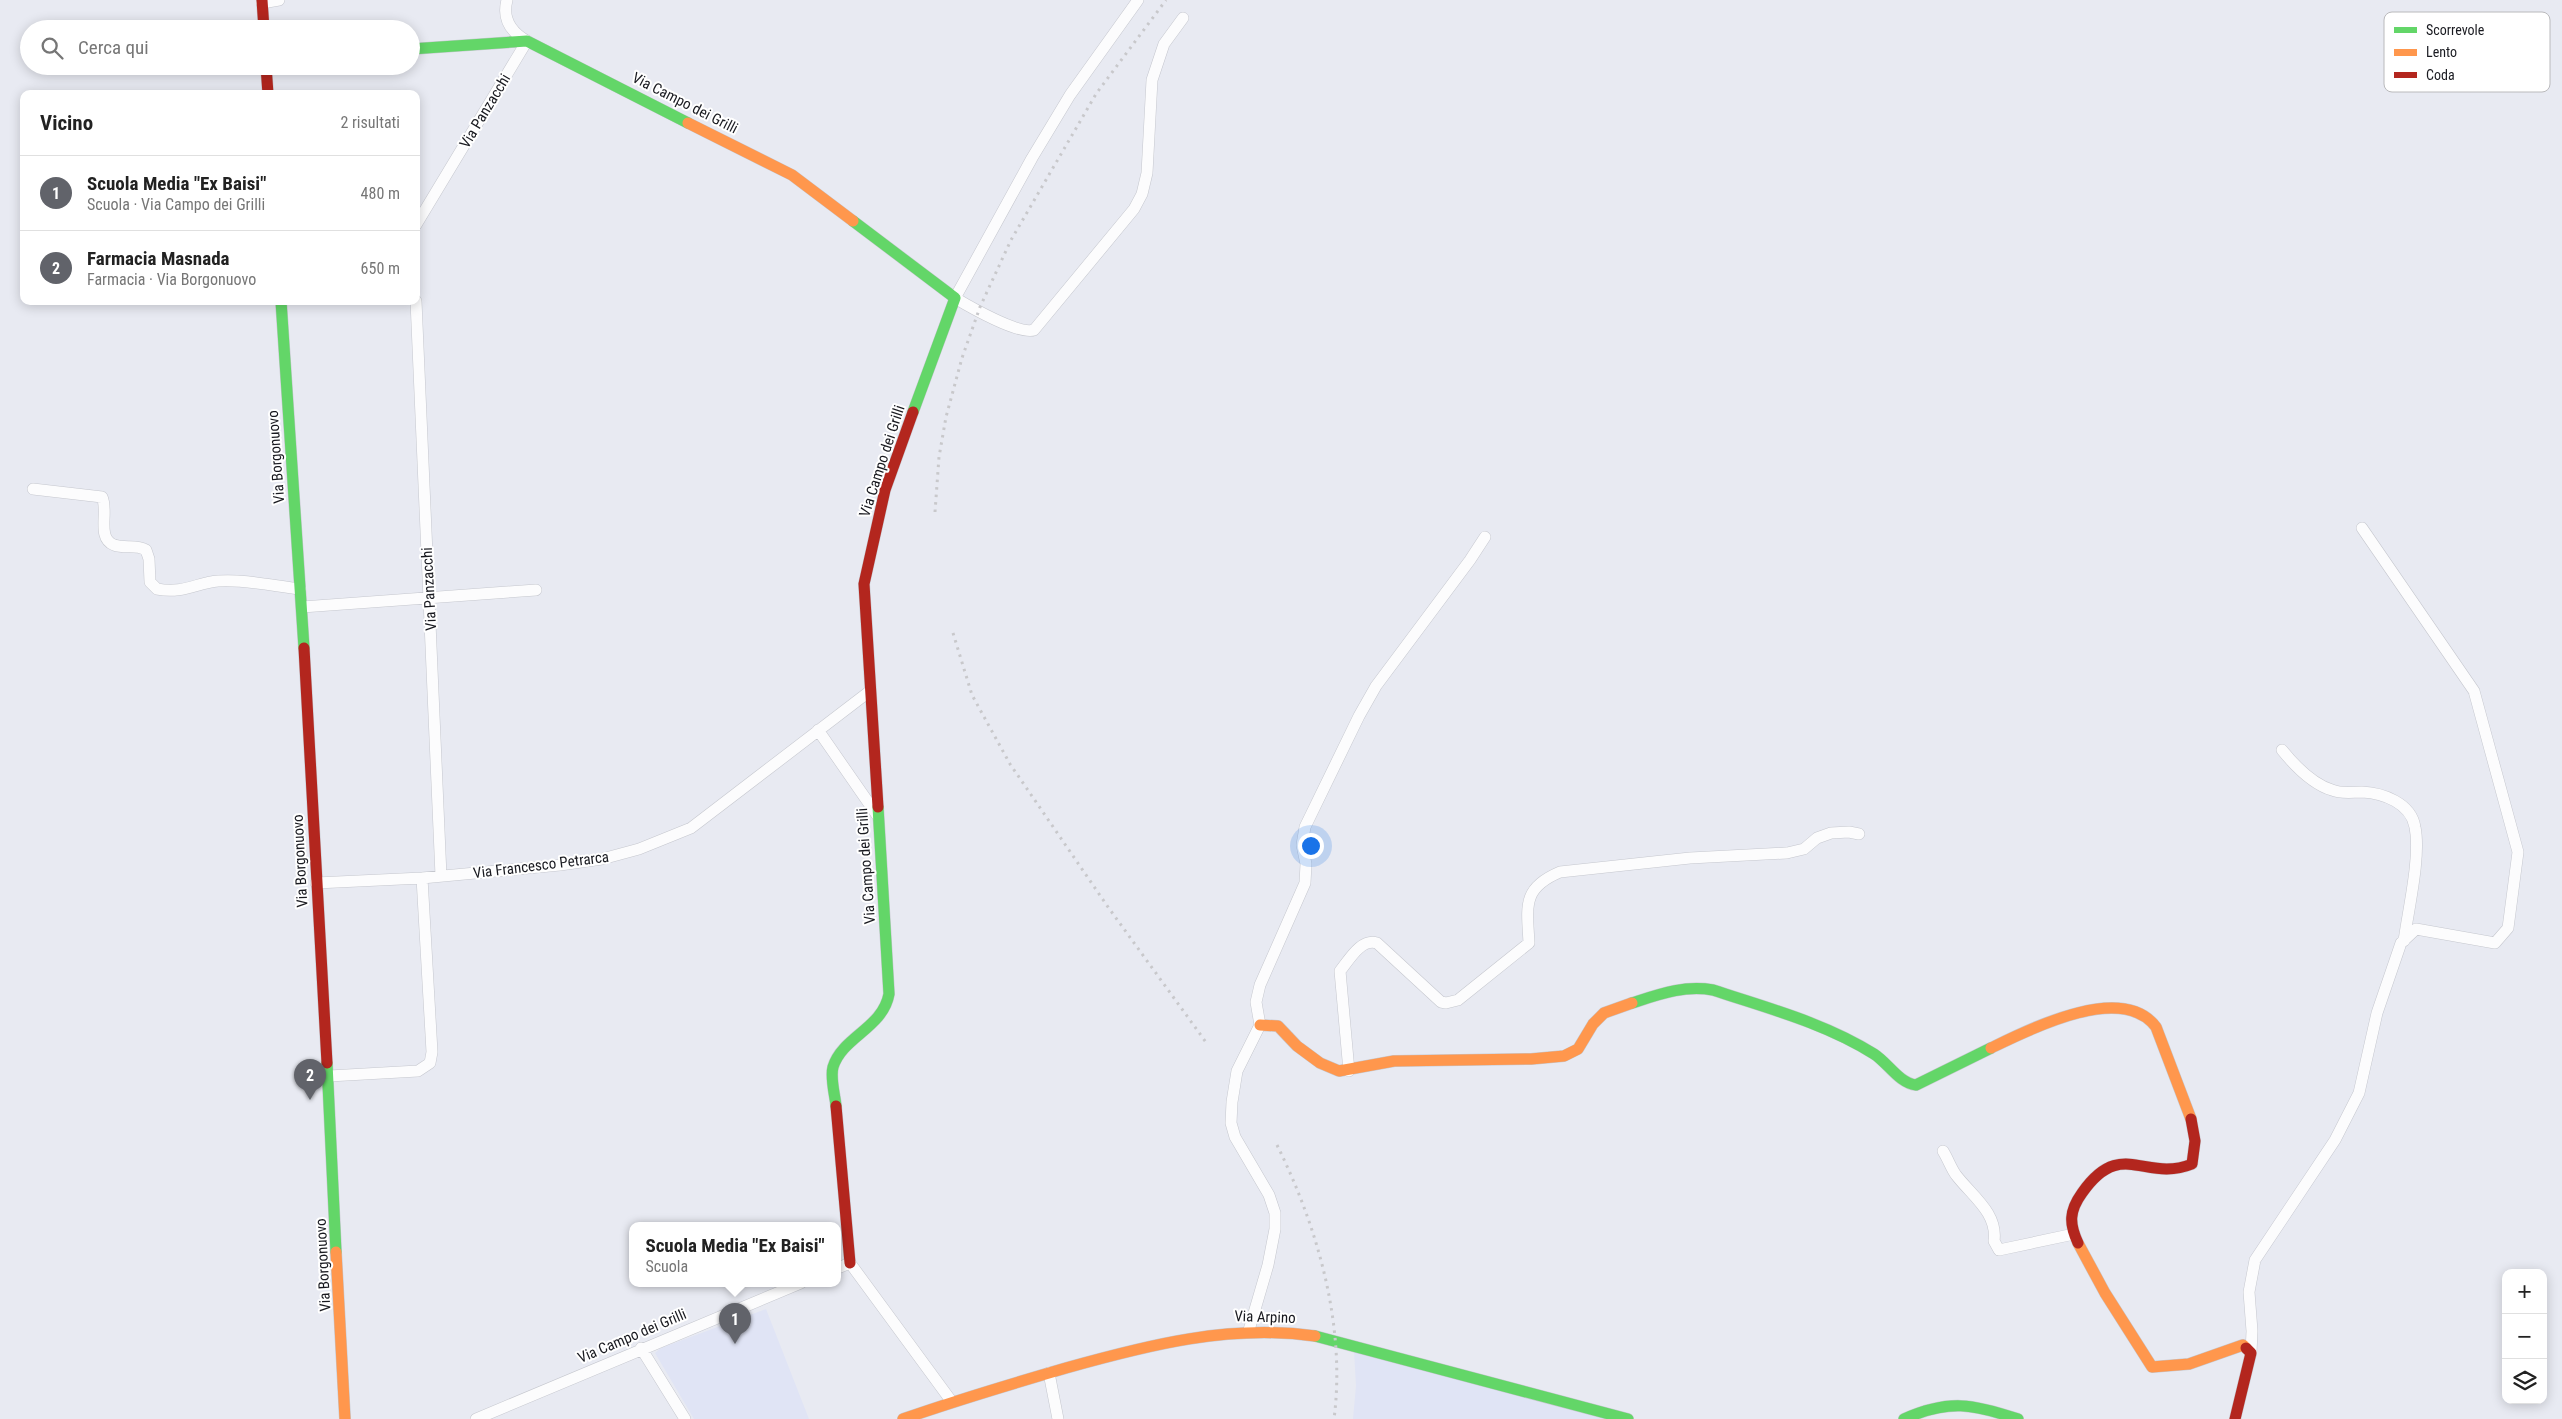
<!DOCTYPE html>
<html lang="it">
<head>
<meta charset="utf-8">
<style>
  body { margin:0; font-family:"Roboto Condensed",sans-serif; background:#f2f2f2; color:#222 }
  .controls { position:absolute; right:15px; bottom:15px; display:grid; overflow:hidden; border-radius:10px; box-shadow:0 2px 12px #0003 }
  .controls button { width:45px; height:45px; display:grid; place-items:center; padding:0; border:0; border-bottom:1px solid #e0e0e0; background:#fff; color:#222; font:25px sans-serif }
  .you { position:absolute; left:1310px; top:845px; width:18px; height:18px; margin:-12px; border:4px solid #fff; border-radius:50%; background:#1a73e8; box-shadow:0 0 0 8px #1a73e833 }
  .badge { display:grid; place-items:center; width:32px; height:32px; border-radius:50%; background:#61636a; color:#fff; font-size:16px; font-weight:700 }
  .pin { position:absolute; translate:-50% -41px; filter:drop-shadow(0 1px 2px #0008) }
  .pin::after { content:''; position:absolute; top:26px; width:18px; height:15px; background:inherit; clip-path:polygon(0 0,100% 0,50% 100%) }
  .popup { position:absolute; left:629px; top:1222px; width:212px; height:65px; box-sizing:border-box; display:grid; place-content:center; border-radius:10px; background:#fff; filter:drop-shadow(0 1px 4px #0005); font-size:16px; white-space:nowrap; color:#767676 }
  .popup b { font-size:19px; color:#222 }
  .popup::after { content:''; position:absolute; left:50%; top:100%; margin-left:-10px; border:10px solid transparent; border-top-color:#fff }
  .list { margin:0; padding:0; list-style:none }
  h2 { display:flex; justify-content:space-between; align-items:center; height:65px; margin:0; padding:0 20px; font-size:21px }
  h2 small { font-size:16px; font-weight:400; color:#767676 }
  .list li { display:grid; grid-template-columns:32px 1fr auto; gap:15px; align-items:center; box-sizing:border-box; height:75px; padding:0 20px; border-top:1px solid #e0e0e0 }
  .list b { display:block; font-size:19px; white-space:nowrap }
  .list p { margin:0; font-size:16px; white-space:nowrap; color:#767676 }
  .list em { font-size:16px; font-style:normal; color:#767676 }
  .icon { flex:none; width:28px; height:28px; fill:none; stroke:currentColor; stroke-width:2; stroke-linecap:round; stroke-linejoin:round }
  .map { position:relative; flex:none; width:2562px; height:1419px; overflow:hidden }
  .search { position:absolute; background:#fff; box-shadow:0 2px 12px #0003; left:20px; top:20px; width:400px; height:55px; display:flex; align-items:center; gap:12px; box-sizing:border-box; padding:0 18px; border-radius:28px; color:#767676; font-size:19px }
  .panel { position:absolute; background:#fff; box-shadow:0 2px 12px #0003; left:20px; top:90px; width:400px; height:215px; border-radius:10px }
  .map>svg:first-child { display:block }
  .built { fill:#e0e4f5 }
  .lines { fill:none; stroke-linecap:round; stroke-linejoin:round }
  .street-casing { stroke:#c5c7ce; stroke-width:12 }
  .fast-casing { stroke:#c5c7ce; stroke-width:12 }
  .slow-casing { stroke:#c5c7ce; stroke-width:12 }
  .jam-casing { stroke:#c5c7ce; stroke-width:12 }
  .street { stroke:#fcfcfd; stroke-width:11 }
  .fast { stroke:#63d668; stroke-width:11 }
  .slow { stroke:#ff974d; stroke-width:11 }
  .jam { stroke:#b3261e; stroke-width:11 }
  .rail { stroke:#c8c8cb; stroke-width:3; stroke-dasharray:2.5 5; stroke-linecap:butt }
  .labels { text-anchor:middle; stroke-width:4; stroke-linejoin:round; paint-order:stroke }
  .street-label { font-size:15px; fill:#191a20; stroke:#fff }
  .key { fill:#fff; stroke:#bababc; stroke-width:1 }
  .key-label { font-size:14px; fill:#191a20 }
</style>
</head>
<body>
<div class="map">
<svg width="2562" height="1419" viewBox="0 0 2562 1419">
  <rect width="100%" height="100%" fill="#e8eaf2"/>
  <!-- built -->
  <path class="built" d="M 766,1309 L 809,1419 L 694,1419 L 655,1353 L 661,1348 Z
    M 1354,1351 L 1610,1419 L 1353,1419 L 1356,1386 Z"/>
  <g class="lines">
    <!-- street casing -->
    <g class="street-casing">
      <path id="street" d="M 1138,0 L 1070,95 L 1032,158 L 955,298 C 970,307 1019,335 1034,330 L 1134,209 L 1142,194 L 1147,173 L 1152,80 L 1164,44 L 1183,18
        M 262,3 L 279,0
        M 416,225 L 527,41 C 511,32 502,19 507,0
        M 416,301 L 441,876
        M 33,489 L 102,497 C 109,511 96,538 114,545 C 125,549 136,544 146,550 L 149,559 L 150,582 L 157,589 C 183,594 196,583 218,581 C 245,579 274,586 300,589
        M 302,607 L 536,590
        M 818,730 L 877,815
        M 2282,750 C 2295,766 2312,784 2332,790 C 2341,794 2352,792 2362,792 C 2383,793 2411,803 2415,827 C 2421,857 2408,910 2404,941
        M 316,883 L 422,878 L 560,865 L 602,859 L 639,849 L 691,828 L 870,691
        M 1349,1071 L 1340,971 C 1349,960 1361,938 1377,943 L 1441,1002 L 1446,1003 L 1458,1000 L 1529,943 C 1527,906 1522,888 1560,872 L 1690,858 L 1787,853 L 1804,849 L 1817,838 L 1831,833 L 1849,832 L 1859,834
        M 329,1076 L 418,1071 L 430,1063 L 432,1052 L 422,878
        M 1943,1151 C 1948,1159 1951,1168 1956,1175 C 1972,1196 1998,1213 1994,1241 L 1999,1250 L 2074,1234
        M 838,1268 L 850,1263 L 952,1402
        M 1249,1330 L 1268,1265 L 1275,1229 L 1275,1213 L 1269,1195 L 1235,1137 L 1231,1123 L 1232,1102 L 1237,1071 L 1260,1025 L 1256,1002 L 1260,985 L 1305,883 L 1306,864 L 1302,845 L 1305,827 L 1359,716 L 1376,686 L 1470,560 L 1485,537
        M 641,1348 L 685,1419
        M 2251,1353 L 2252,1331 L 2249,1292 L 2255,1260 L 2335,1140 L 2359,1093 L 2377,1013 L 2401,943 L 2416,929 L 2495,943 L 2508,928 L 2518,852 L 2474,691 L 2362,528
        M 1049,1373 L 1058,1419
        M 476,1419 L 801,1283"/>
    </g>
    <!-- fast casing -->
    <g class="fast-casing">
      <path id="fast" d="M 411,49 L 527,41 L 688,123
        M 853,221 L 955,298 L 913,412
        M 281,301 L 304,648
        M 1632,1003 C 1660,994 1684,985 1713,990 C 1767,1008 1825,1023 1874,1054 C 1888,1063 1899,1083 1916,1085 L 1991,1048
        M 327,1063 L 336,1252
        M 836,1106 C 835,1095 830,1078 833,1067 C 842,1037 883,1028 889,994 L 878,807
        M 1315,1336 L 1628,1419
        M 1904,1419 C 1949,1399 1973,1404 2018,1419"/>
    </g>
    <!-- slow casing -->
    <g class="slow-casing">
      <path id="slow" d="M 688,123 L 792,175 L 853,221
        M 1260,1025 L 1278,1026 L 1297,1046 L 1320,1063 L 1339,1071 L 1394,1061 L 1531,1059 L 1564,1056 L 1578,1049 L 1593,1024 L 1604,1013 L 1632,1003
        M 1991,1048 C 2030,1029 2122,982 2156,1027 L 2191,1119
        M 2078,1243 L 2105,1293 L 2152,1367 L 2189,1364 L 2243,1345 L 2246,1348
        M 336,1252 L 345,1419
        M 903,1419 C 957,1400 1011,1384 1066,1368 C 1148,1345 1230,1324 1315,1336"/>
    </g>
    <!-- jam casing -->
    <g class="jam-casing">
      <path id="jam" d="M 262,0 L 264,29
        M 266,66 L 268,94
        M 304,648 L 327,1063
        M 878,807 L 864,584 L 885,490 L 913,412
        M 836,1106 L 850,1263
        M 2078,1243 C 2069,1224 2069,1211 2082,1193 C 2121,1137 2145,1183 2192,1164 L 2195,1141 L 2191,1119
        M 2235,1419 L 2251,1353 L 2246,1348"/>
    </g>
    <!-- street -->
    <use href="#street" class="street"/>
    <!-- fast -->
    <use href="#fast" class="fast"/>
    <!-- slow -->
    <use href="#slow" class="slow"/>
    <!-- jam -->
    <use href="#jam" class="jam"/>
    <!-- rail -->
    <path class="rail" d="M 935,512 L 939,457 L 946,417 L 962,358 L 980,307 L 1011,240 L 1096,94 L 1166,0
      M 953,633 L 972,695 L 1010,764 L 1108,907 L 1208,1045
      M 1277,1145 C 1318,1228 1346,1326 1334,1419"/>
  </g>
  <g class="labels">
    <!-- street labels -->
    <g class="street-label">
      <text transform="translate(685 103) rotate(27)" y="5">Via Campo dei Grilli</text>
      <text transform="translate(485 111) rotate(-59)" y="5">Via Panzacchi</text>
      <text transform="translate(276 457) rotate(-94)" y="5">Via Borgonuovo</text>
      <text transform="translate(882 461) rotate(-72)" y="5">Via Campo dei Grilli</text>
      <text transform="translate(429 589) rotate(-93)" y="5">Via Panzacchi</text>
      <text transform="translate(300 861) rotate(-93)" y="5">Via Borgonuovo</text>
      <text transform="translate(541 865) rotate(-7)" y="5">Via Francesco Petrarca</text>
      <text transform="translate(866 866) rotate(-94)" y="5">Via Campo dei Grilli</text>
      <text transform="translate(323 1265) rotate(-93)" y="5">Via Borgonuovo</text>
      <text transform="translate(1265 1317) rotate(2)" y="5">Via Arpino</text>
      <text transform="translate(632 1336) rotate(-23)" y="5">Via Campo dei Grilli</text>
    </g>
  </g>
  <!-- legend -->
  <rect x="2384" y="12" width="166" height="80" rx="8" class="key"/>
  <rect x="2394" y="27" width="23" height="6" fill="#63d668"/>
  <rect x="2394" y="49" width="23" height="7" fill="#ff974d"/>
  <rect x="2394" y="72" width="23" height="6" fill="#b3261e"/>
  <g class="key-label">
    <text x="2426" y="35">Scorrevole</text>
    <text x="2426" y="57">Lento</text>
    <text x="2426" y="80">Coda</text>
  </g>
</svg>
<div class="controls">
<button>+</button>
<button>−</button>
<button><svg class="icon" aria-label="layers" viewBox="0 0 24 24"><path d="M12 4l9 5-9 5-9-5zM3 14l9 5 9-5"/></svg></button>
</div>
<div class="you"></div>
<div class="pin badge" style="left:735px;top:1344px">1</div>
<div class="popup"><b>Scuola Media &quot;Ex Baisi&quot;</b>Scuola</div>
<div class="pin badge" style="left:310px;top:1100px">2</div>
<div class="search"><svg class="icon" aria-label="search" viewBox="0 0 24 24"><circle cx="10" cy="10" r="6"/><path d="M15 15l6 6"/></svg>Cerca qui</div>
<section class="panel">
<h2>Vicino<small>2 risultati</small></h2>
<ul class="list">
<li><span class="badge">1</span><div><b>Scuola Media &quot;Ex Baisi&quot;</b><p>Scuola · Via Campo dei Grilli</p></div><em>480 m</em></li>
<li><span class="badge">2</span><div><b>Farmacia Masnada</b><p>Farmacia · Via Borgonuovo</p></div><em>650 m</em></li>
</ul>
</section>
</div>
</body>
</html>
